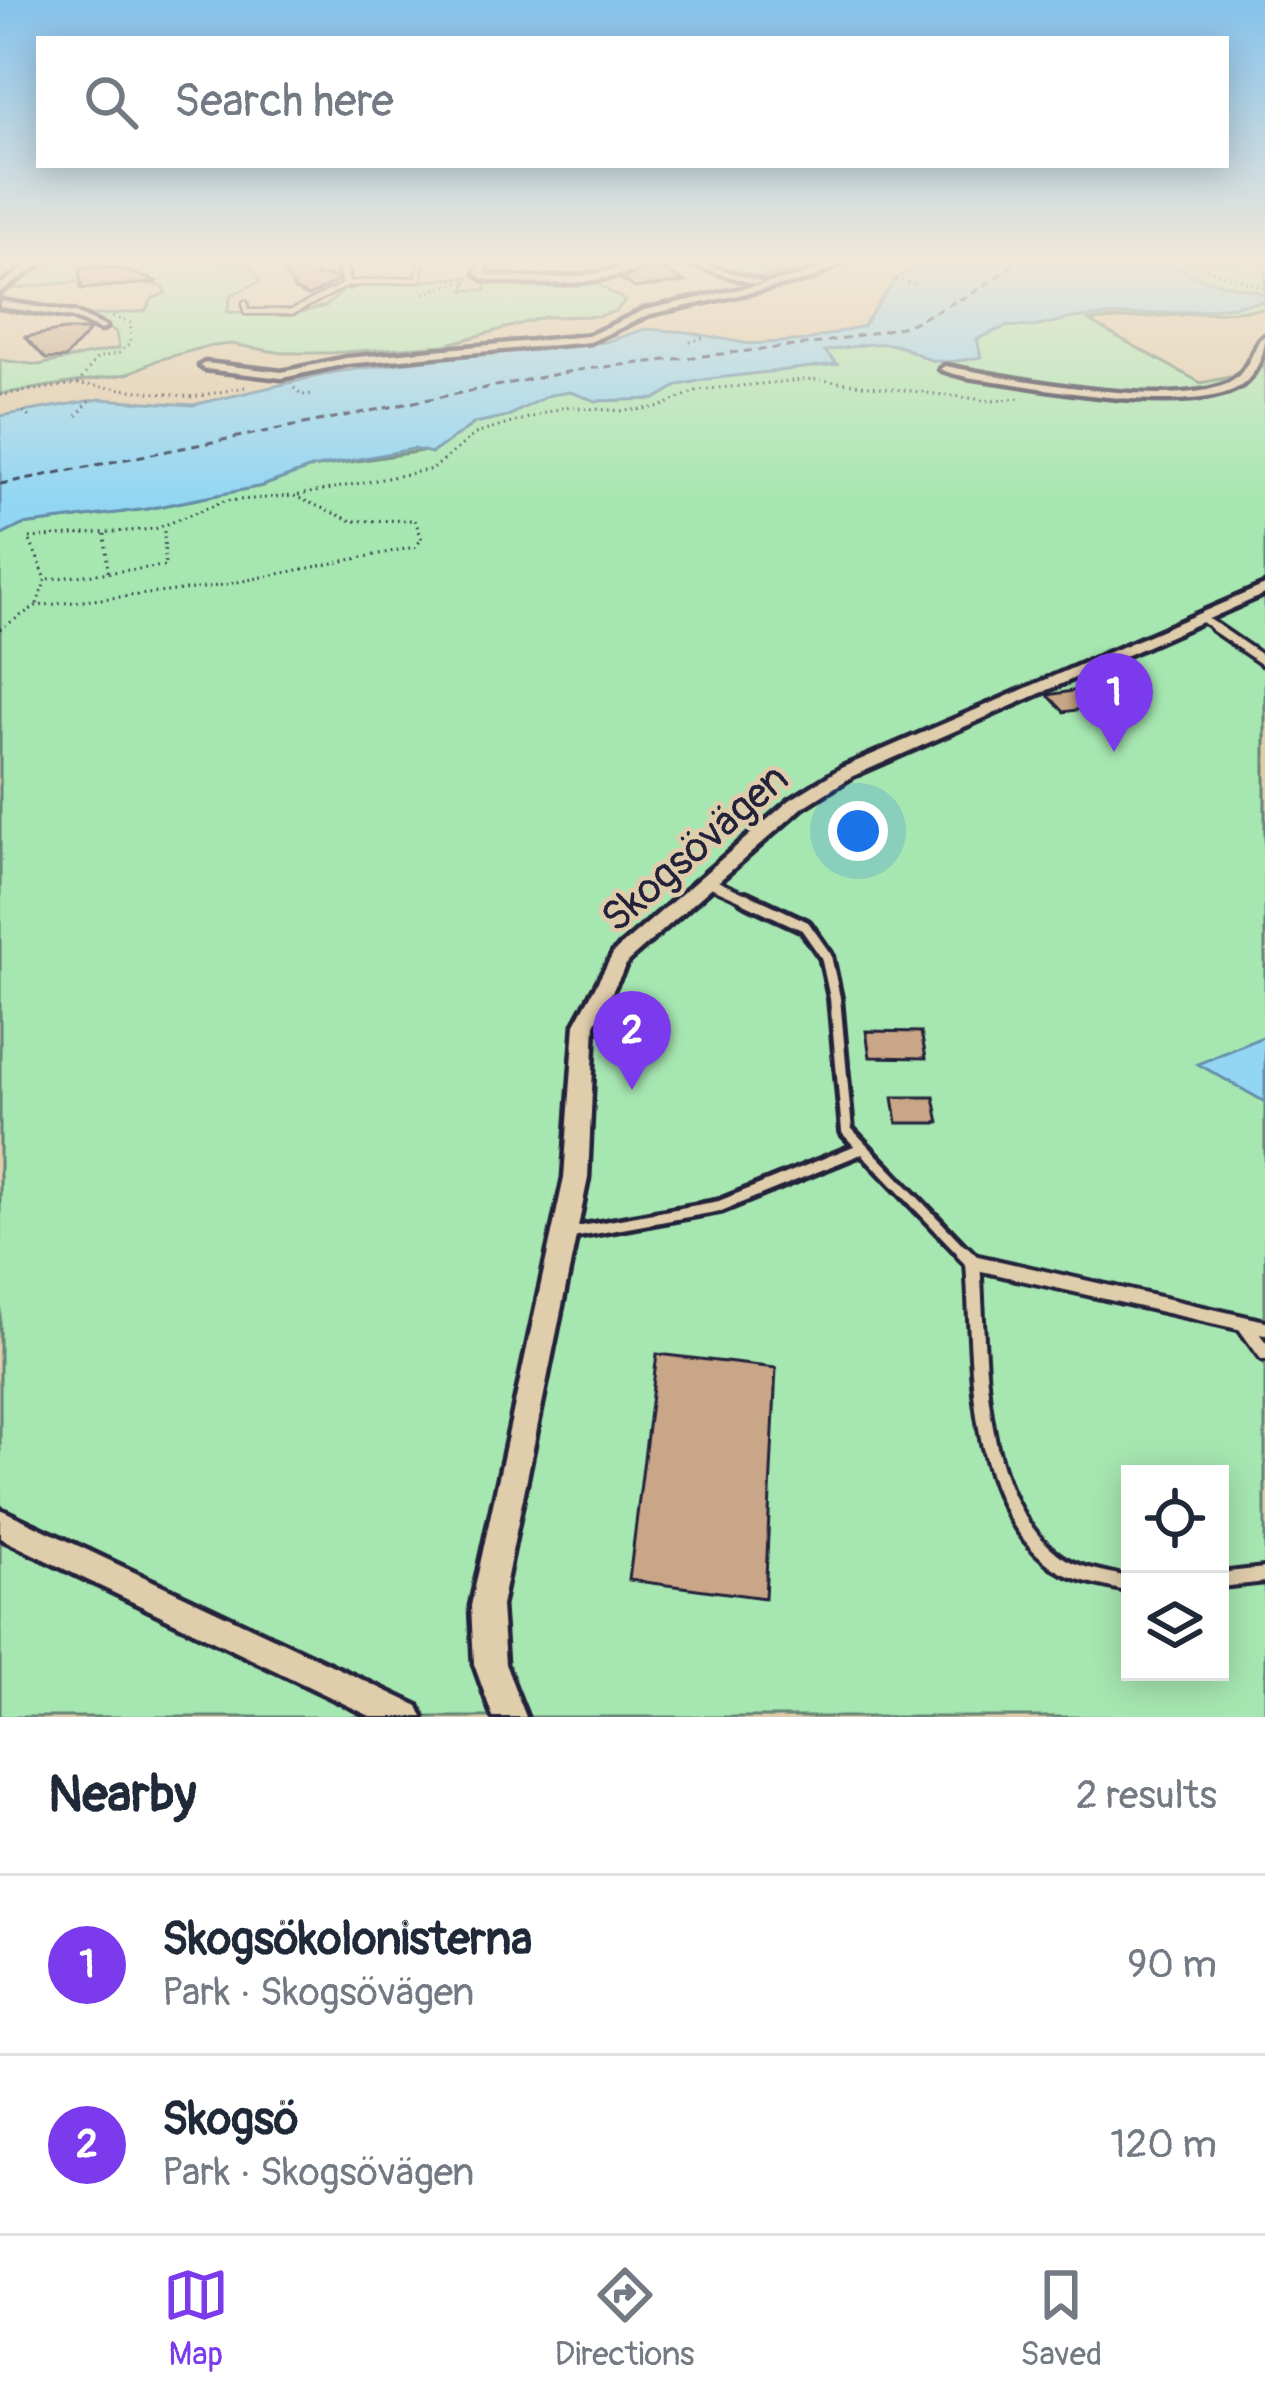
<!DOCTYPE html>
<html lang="en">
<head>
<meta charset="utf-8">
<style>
  body { margin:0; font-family:Pangolin,sans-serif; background:#f2f2f3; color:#1f2937 }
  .controls { position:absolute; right:36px; bottom:36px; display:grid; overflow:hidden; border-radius:0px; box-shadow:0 6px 30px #0003 }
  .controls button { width:108px; height:108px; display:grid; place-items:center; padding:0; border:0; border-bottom:3px solid #e0e1e3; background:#fff; color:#1f2937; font:60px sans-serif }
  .you { position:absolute; left:858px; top:831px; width:42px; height:42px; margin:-30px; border:9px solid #fff; border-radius:50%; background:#1a73e8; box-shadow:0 0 0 18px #1a73e833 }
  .badge { display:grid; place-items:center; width:78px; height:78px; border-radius:50%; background:#7c3aed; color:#fff; font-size:39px; font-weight:700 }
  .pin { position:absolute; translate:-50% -99px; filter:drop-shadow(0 3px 6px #0008) }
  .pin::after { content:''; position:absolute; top:63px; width:42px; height:36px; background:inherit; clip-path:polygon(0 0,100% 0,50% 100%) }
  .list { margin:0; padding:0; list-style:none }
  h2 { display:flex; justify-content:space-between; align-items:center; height:156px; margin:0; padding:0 48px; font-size:51px }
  h2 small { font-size:39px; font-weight:400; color:#747a83 }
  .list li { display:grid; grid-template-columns:78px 1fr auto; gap:36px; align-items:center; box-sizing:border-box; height:180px; padding:0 48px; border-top:3px solid #e0e1e3 }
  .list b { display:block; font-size:45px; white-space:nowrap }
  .list p { margin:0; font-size:39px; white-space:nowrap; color:#747a83 }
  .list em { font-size:39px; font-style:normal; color:#747a83 }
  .icon { flex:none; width:66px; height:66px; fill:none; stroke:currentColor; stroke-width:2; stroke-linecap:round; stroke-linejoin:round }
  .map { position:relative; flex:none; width:1265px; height:1717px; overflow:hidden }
  .search { position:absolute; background:#fff; box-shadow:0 6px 30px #0003; left:36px; right:36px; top:36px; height:132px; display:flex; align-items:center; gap:30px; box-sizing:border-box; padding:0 42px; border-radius:0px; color:#747a83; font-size:45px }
  .sheet { height:516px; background:#fff }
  nav { display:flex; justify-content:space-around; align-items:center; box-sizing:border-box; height:168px; border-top:3px solid #e0e1e3; background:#fff; font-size:33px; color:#747a83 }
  nav a { display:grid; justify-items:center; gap:6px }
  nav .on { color:#7c3aed }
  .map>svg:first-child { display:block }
  .green { fill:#a6e7b1; stroke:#648476; stroke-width:3; fill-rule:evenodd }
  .water { fill:#92d6f3; stroke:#658ea9; stroke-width:3 }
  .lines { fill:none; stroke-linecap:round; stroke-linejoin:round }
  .ferry { stroke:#333d57; stroke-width:3; stroke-dasharray:8 6; stroke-linecap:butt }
  .building { fill:#c8a687; stroke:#22223b; stroke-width:3 }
  .lane-far4-casing { stroke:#22223b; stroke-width:9 }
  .lane-far3-casing { stroke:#22223b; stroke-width:12 }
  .lane-far2-casing { stroke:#22223b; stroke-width:15 }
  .lane-far1-casing { stroke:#22223b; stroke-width:20 }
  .lane-casing { stroke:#22223b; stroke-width:22 }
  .street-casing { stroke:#22223b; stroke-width:9 }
  .path { stroke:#22223b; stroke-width:3; stroke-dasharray:1.5 4.5; stroke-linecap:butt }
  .lane-far4 { stroke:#e0cdab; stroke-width:4.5 }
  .lane-far3 { stroke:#e0cdab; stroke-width:6 }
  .lane-far2 { stroke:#e0cdab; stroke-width:8 }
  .lane-far1 { stroke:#e0cdab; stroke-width:10 }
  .lane { stroke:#e0cdab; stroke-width:14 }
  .street { fill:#e0cdab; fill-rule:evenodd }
  .labels { text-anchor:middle; stroke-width:9; stroke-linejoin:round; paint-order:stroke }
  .street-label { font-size:42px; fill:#22223b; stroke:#e0cdab }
</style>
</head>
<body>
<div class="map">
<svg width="1265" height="1717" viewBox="0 0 1265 1717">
  <rect width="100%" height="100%" fill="#e0cdab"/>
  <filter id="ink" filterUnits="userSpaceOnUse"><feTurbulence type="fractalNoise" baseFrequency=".00833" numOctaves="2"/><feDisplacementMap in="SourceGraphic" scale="24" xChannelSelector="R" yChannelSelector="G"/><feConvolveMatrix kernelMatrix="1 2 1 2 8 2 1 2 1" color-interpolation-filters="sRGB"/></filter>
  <g filter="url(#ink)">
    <!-- green -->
    <path class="green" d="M 46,261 L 247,261 L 261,281 L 231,295 L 227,312 L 294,314 L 326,306 L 346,288 L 469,277 L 464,290 L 486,290 L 487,280 L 591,280 L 625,301 L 616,311 L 599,316 L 545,317 L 445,345 L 329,353 L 282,353 L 231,344 L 205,347 L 158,360 L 127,374 L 0,394 L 0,360 L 39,365 L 119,348 L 116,332 L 87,316 L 145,311 L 153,298 L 166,293 L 163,287 C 115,273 57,285 8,289 Z
      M 691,261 L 798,261 L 814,270 L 742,278 Z
      M 1035,261 L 1265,261 L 1265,309 L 1089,321 L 1201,383 L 1240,375 L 1253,377 L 1265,350 L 1265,1717 L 0,1717 L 0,536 L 22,525 L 147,509 L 262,486 L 311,468 L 422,451 L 369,410 L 820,343 ZM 1130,1474 L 1220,1474 L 1220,1672 L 1130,1672 Z"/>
    <!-- water -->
    <path class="water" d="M 924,261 L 1171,261 C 1193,283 1232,283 1265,294 L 1265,301 L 1199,311 L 1073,318 L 1034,327 L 1007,326 L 977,339 L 981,357 C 965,360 948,364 931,360 C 919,356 907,347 894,345 C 873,341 846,348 825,351 L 837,364 L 708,379 L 679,385 L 655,399 L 596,401 L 570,392 L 550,395 L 508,416 L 475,423 L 432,453 L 413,449 L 311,468 L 262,486 L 147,509 L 22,525 L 0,536 L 0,416 L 100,399 L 193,405 L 336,372 L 519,347 L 606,342 L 645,329 L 687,332 L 749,344 L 808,340 L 863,326 L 895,280 Z
      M 1265,1036 L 1265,1102 L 1198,1064 Z"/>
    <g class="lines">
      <!-- ferry -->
      <path class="ferry" d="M 0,484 L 577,370 L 820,343 L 906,326 L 973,293 L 1020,261"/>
    </g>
    <!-- building -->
    <path class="building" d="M 316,264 L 316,276 L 336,276 L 337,281 L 309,296 L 295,290 L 282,269 Z
      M 658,266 L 685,282 L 635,288 L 621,279 Z
      M 80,267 L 117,268 L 159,282 L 81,289 Z
      M 64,330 L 90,330 L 65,358 L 46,359 L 25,337 Z
      M 1090,688 L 1107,705 L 1064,712 L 1048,695 Z
      M 866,1031 L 921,1032 L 926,1058 L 870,1057 Z
      M 893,1097 L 934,1097 L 939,1123 L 897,1123 Z
      M 657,1354 L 776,1368 L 765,1598 L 629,1580 Z"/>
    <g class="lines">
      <!-- lane-far4 casing -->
      <g class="lane-far4-casing">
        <path id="lane-far4" d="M 245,303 L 246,312 L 292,312 L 347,284 L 419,279 L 421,261"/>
      </g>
      <!-- lane-far3 casing -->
      <g class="lane-far3-casing">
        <path id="lane-far3" d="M 1203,619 L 1219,630"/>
      </g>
      <!-- lane-far2 casing -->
      <g class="lane-far2-casing">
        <path id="lane-far2" d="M 1214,627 L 1265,662
          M 705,880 L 752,901"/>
      </g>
      <!-- lane-far1 casing -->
      <g class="lane-far1-casing">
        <path id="lane-far1" d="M 745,898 L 805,926 L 826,956 L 835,998 L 847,1131 L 967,1256
          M 566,1234 L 720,1206 L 860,1149"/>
      </g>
      <!-- lane casing -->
      <g class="lane-casing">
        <path id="lane" d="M 964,1253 L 973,1262
          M 1244,1324 L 1265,1353
          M 1220,1580 L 1265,1575
          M 1130,1585 C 1105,1578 1072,1575 1052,1558 C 971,1493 980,1355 973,1262 L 1265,1328"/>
      </g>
      <!-- street casing -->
      <g class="street-casing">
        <path id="street" d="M 35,261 L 45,261 L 0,292 L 0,285 Z
          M 336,261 L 344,261 L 350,286 L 343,284 Z
          M 482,261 L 490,261 L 485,272 L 488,275 C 523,279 558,280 593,274 C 615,271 636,261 658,261 C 607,286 539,288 483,279 L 476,273 Z
          M 680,261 L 693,261 L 762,282 L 755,284 Z
          M 835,261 L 846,261 L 811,279 L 650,314 L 590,342 L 346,364 L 282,378 L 205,369 L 200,366 L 205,363 L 282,372 L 346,358 L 588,336 L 644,310 L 805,275 Z
          M 0,301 L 75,313 L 106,327 L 101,330 L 73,318 L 0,307 Z
          M 1265,336 C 1265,353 1256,374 1242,385 C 1197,416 1057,391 1003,382 C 982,379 958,377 940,369 L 945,366 C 1011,378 1170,411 1229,383 C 1245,375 1252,354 1260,339 Z
          M 1265,585 L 1265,594 L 853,776 L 802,808 L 628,961 L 595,1024 L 588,1178 L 501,1606 L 505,1664 L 526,1717 L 493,1717 L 474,1664 L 471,1606 L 564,1178 L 575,1024 L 614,952 L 790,800 L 841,768 Z
          M 0,1509 L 418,1706 L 423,1717 L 372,1717 L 0,1538 Z"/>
      </g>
      <!-- path -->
      <path class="path" d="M 1183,261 L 1265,288
        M 1249,261 L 1265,266
        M 895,280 L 914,284
        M 424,293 L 470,279
        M 690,342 L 705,337
        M 78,384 L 97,358 L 119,353 L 130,344 L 131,323 L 109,316
        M 294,388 L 302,395 L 313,394
        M 0,395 L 78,384 L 193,397 L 245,387
        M 24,411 L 29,417
        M 77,416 L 90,400
        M 105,534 L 108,574
        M 49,579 L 165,566 L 164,527
        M 37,604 L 46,579 L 29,538 L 155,529 L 224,501 L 294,496
        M 0,629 L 36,606 L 212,587 L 415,547 L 422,539 L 415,520 L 352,521 L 294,496 L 433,469 L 475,434 L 565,407 L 625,411 L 660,407 L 698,390 L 813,379 L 993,401 L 1020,398"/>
      <!-- lane-far4 -->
      <use href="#lane-far4" class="lane-far4"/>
      <!-- lane-far3 -->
      <use href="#lane-far3" class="lane-far3"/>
      <!-- lane-far2 -->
      <use href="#lane-far2" class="lane-far2"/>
      <!-- lane-far1 -->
      <use href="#lane-far1" class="lane-far1"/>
      <!-- lane -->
      <use href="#lane" class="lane"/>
      <!-- street -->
      <use href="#street" class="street"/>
    </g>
  </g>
  <!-- sky -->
  <linearGradient id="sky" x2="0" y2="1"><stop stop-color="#85c2ec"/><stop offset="0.52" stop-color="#f1e8d9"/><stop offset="1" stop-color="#f1e8d9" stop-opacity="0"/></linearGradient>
  <rect width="1265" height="501" fill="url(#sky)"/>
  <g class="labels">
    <!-- street labels -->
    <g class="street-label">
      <text transform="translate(694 847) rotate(-41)" y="15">Skogsövägen</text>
    </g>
  </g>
</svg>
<div class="controls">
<button><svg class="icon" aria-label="locate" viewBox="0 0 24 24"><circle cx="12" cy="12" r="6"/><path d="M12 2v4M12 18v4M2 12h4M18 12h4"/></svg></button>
<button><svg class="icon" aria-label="layers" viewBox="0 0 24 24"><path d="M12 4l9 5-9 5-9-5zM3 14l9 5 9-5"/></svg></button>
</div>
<div class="you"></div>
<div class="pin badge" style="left:1114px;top:752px">1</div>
<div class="pin badge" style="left:632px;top:1090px">2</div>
<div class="search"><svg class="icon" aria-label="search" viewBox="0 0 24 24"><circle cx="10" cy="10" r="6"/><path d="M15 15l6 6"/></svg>Search here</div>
</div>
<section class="sheet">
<h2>Nearby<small>2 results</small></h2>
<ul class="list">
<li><span class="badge">1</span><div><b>Skogsökolonisterna</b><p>Park · Skogsövägen</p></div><em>90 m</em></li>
<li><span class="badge">2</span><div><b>Skogsö</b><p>Park · Skogsövägen</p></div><em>120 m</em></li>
</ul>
</section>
<nav>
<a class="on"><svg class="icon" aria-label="map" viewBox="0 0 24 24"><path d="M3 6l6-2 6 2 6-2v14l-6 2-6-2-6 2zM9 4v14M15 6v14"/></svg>Map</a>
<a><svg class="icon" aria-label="directions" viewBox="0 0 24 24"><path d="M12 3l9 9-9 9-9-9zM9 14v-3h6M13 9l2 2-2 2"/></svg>Directions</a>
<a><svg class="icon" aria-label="saved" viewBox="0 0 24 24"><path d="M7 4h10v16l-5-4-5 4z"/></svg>Saved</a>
</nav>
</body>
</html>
